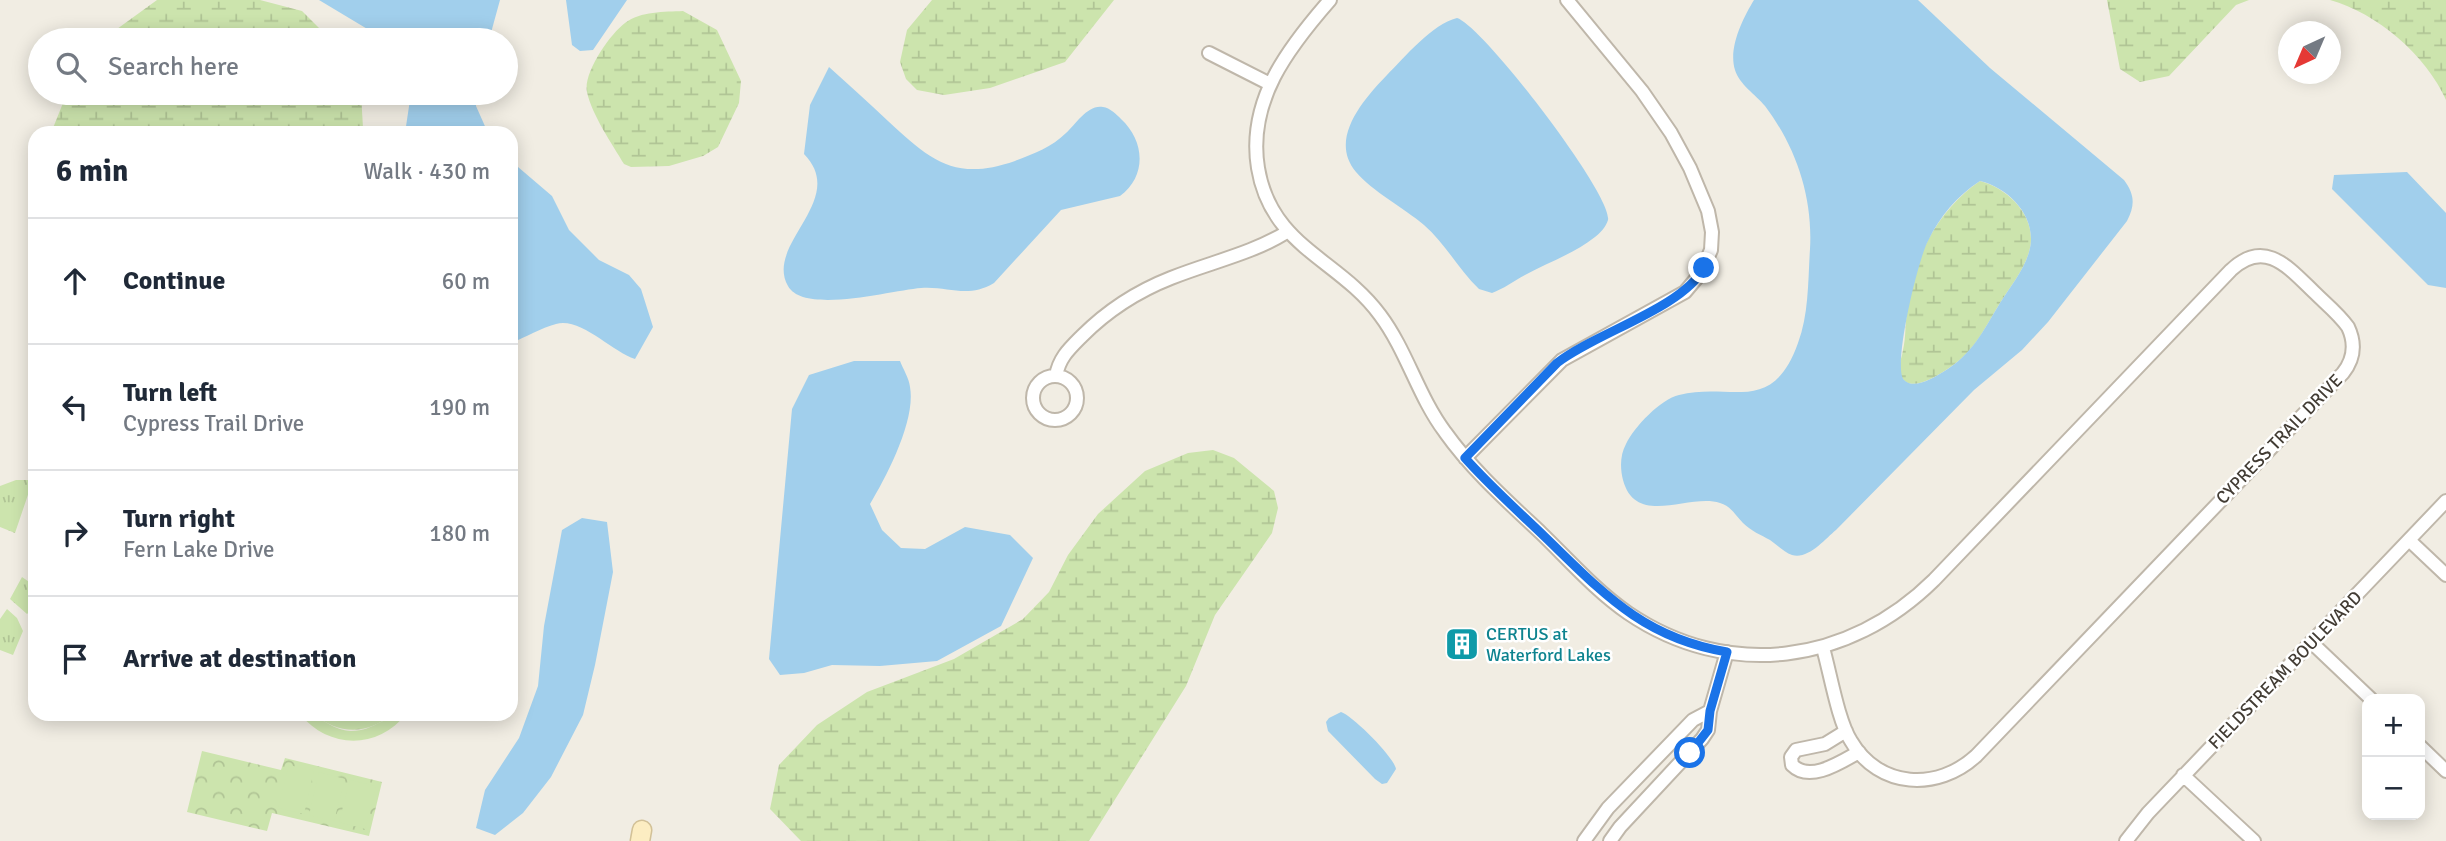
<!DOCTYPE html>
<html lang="en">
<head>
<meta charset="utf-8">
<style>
  body { margin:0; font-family:Signika,sans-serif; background:#f6f6f7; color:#1f2937 }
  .controls { position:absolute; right:21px; bottom:21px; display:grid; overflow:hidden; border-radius:14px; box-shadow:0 4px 18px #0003 }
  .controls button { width:63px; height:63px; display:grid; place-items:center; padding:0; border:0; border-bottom:2px solid #e0e1e3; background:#fff; color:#1f2937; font:35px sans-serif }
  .compass { position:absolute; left:2278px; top:21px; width:63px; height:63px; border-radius:50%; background:#fff; box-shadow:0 4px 18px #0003; rotate:224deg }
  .stop { position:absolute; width:21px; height:21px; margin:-16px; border:5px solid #1a73e8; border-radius:50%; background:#fff }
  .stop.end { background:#1a73e8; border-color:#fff; box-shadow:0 2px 7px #0008 }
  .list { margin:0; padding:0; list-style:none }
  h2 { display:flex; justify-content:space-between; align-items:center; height:91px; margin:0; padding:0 28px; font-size:30px }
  h2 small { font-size:23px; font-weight:400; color:#747a83 }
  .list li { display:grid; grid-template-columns:46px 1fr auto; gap:21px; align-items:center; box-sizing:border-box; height:126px; padding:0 28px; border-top:2px solid #e0e1e3 }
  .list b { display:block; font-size:26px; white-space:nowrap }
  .list p { margin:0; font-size:23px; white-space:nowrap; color:#747a83 }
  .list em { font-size:23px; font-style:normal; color:#747a83 }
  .icon { flex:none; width:38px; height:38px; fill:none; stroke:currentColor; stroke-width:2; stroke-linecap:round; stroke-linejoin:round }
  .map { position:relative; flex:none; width:2446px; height:841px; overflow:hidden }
  .search { position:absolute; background:#fff; box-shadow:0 4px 18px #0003; left:28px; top:28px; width:490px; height:77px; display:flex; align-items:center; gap:18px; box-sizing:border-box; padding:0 24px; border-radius:38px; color:#747a83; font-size:26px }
  .panel { position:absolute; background:#fff; box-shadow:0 4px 18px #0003; left:28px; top:126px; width:490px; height:595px; border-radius:21px }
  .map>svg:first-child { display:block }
  .grass { fill:url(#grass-tufts) }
  .wetland { fill:url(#wetland-marsh) }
  .park { fill:url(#park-crowns) }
  .pitch { fill:#cce4ad }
  .water { fill:#a1cfec; fill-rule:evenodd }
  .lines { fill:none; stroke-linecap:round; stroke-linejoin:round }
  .street-casing { stroke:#bfb7aa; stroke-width:16 }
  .secondary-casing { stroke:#d2c197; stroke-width:21 }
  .street { stroke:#fff; stroke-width:12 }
  .secondary { stroke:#fcedc2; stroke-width:18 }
  .route { stroke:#1a73e8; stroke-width:9 }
  .labels { text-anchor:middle; stroke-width:5; stroke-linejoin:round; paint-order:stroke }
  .street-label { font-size:18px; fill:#423c34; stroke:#fff }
  .culture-label { font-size:18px; fill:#0d838f; stroke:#fff; text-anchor:start }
</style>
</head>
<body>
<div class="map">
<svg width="2446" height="841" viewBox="0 0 2446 841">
  <defs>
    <pattern id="grass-tufts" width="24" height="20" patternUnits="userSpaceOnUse" patternTransform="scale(1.75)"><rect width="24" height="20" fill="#cce4ad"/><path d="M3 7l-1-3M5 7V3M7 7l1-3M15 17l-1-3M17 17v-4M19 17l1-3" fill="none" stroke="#b0c495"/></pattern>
    <pattern id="wetland-marsh" width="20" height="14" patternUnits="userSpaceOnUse" patternTransform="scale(1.75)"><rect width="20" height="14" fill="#cce4ad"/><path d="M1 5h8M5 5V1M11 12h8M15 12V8" fill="none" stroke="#b0c495"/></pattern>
    <pattern id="park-crowns" width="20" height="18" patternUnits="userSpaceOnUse" patternTransform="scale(1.75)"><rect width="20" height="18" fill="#cce4ad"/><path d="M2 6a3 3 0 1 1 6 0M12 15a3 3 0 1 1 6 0" fill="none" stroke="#b0c495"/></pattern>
  </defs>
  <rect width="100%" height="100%" fill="#f1ede3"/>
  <!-- grass -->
  <path class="grass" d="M 16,480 L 33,480 L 15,533 L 0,527 L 0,486 Z
    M 22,577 L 35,586 C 35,596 36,608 27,614 L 10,599 Z
    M 7,609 L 17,618 L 23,631 L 13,655 L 0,650 L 0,619 Z"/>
  <!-- wetland -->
  <path class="wetland" d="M 157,0 L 260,0 L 302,11 L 331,40 L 106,40 L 117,29 Z
    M 932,0 L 1114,0 L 1065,62 L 990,88 L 944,95 L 917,90 L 906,79 L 900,62 L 907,30 Z
    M 2107,0 L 2249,0 L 2236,5 L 2169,76 L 2140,82 L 2120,69 Z
    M 2330,0 L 2446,0 L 2446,100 C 2426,55 2377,13 2330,0 Z
    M 683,11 L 717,30 L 741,81 L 739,103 L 718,147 L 703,156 L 669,166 L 631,167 L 624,164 C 612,144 592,115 587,92 C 583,73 610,34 625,23 C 641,11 664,12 683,11 Z
    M 67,93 L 361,93 L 363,128 L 362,133 L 51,133 Z
    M 1980,181 C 2010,189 2039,219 2029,252 C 2024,270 2010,287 2000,303 C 1980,336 1973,355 1938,375 C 1927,381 1908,391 1901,376 C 1897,367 1902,358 1903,350 C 1906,337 1905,325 1907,312 C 1911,289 1917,261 1928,240 C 1941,216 1958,196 1980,181 Z
    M 1213,450 L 1234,458 L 1274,491 L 1278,508 L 1272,533 L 1215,615 L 1186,686 L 1089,841 L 801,841 L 770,809 L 779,765 L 817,725 L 867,692 L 954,659 L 1023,619 L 1049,592 L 1068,555 L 1098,514 L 1145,471 L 1188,453 Z"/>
  <!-- park -->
  <path class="park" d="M 314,714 L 392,714 C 368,735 338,735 314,714 Z
    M 202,751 L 281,770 L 285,758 L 382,782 L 369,836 L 272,813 L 267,831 L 187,812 Z"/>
  <!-- pitch -->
  <path class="pitch" d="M 300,714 C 320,713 328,729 350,731 C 373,732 386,714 406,714 C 378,750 328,749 300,714 Z
    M 289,765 L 314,771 L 304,814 L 278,808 Z
    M 319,772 L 345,779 L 334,821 L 309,815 Z
    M 350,780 L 376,786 L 365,829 L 339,822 Z"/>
  <!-- water -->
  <path class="water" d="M 319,0 L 500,0 L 489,40 L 378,40 L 369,30 Z
    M 566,0 L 627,0 L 593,50 L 580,51 L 572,45 Z
    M 1754,0 L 1918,0 L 1990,68 L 2124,180 C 2135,195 2135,205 2127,221 L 2048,322 L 2022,350 L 1974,390 L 1836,530 C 1825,539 1808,560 1792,555 C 1784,552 1777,545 1770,540 C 1761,535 1751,531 1743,523 C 1736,516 1731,506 1720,503 C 1689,493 1636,528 1623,480 C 1620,468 1620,455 1626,444 C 1634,427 1661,399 1679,395 C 1731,382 1772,416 1798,343 C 1809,314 1808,279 1810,249 C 1813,197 1796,147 1765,106 C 1756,95 1739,84 1735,70 C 1728,48 1743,18 1754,0 ZM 1980,181 C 2010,188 2039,219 2029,252 C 2024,270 2010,287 2000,303 C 1983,331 1972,355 1943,372 C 1933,378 1914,390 1904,380 C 1892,368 1918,259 1928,241 C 1940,216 1957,196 1980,181 Z
    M 1457,18 C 1482,25 1613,195 1608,220 C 1606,227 1600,233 1595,237 C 1575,253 1547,263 1525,275 C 1514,281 1503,289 1492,293 L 1479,289 C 1459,270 1445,243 1424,225 C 1404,208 1372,191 1356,172 C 1328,139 1364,99 1387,75 C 1404,58 1432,24 1457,18 Z
    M 829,67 C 849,85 869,103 888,121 C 930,160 955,182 1015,161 C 1033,154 1052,147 1066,133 C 1076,124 1088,104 1103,107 C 1110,108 1116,114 1121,119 C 1145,141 1147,176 1120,196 L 1061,210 L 994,283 C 967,299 949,286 921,288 C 893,290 804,315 788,286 C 764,244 849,200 804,154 L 810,105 Z
    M 411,93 L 476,93 L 476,106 L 488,133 L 405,133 Z
    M 511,161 L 552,196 L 569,230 L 599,260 L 629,275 L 641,289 L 653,327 L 635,359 C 612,352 581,317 556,324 C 541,328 526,337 511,343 Z
    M 2407,172 L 2446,213 L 2446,288 L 2428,285 L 2332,189 L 2334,175 Z
    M 854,361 L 900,361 C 903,369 909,378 910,387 C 916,420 887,476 870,504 L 882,530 L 901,548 L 925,549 L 965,527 L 1010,535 L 1033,558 L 1001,626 L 937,661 L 880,666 L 832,665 L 804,673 L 780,675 L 769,659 L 792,409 L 809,375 Z
    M 582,518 L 607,522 L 613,572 L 595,665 L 583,715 L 551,777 L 523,813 L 495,835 L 476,828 L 485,790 L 519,738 L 538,686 L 544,626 L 562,530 Z
    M 1341,712 C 1353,716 1394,757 1396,769 L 1387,783 L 1382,784 L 1375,779 L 1328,731 L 1326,722 L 1329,718 Z"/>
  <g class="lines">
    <!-- street casing -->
    <g class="street-casing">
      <path id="street" d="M 1330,0 C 1288,48 1247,101 1258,168 C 1271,247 1339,259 1380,315 C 1407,351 1418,396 1445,432 C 1472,470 1507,501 1541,533 C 1569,560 1596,591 1628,613 C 1728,681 1849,664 1934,580 L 2231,270 C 2265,238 2289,268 2314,292 C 2325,303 2339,314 2348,327 C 2356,344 2354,359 2343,373 L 1976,756 C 1938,791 1879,789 1851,741 C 1838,721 1830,672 1823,648
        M 1209,53 L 1270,84
        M 1056,376 C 1059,358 1069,349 1082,336 C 1107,311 1138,291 1171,278 C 1211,262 1251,254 1287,232
        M1033 398a22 22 0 1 1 44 0a22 22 0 1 1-44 0Z
        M 1465,458 L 1562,360 L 1685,292 L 1701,273 L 1711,250 L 1712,232 L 1708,211 L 1690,168 L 1671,133 L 1642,91 L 1567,0
        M 2409,540 L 2446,575
        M 2311,642 L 2371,699
        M 1710,711 L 1727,652
        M 1846,731 L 1825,744 L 1796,750 L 1791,757 L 1792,765 C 1810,783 1841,762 1859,752
        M 2420,746 L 2446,771
        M 2183,775 L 2254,841
        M 1584,841 L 1608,808 L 1693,720 L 1710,711 L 1708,730 L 1702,739 L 1620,827 L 1610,841
        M 2126,841 L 2148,813 L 2446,501"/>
    </g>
    <!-- secondary casing -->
    <g class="secondary-casing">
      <path id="secondary" d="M 640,841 L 642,830"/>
    </g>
    <!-- street -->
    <use href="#street" class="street"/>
    <!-- secondary -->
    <use href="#secondary" class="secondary"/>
  </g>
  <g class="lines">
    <!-- route -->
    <path class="route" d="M 1690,753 L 1708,730 L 1710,711 L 1727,652 C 1643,638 1603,593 1545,537 C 1518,511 1490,486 1465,458 L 1557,363 C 1597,332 1681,309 1704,268"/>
  </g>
  <!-- icons -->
  <defs>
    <g id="building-square" transform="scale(1.75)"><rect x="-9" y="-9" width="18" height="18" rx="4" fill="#0f9aa8" stroke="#fff"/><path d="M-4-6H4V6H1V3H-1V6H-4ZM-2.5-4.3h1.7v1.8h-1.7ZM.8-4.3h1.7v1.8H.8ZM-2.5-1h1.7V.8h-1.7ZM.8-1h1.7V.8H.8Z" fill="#fff"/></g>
  </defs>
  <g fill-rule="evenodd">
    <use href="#building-square" x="1462" y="644"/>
  </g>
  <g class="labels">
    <!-- street labels -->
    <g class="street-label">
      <text transform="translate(2279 439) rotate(-46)" y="6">CYPRESS TRAIL DRIVE</text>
      <text transform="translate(2285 670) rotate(-46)" y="6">FIELDSTREAM BOULEVARD</text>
    </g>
    <!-- culture labels -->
    <g class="culture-label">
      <text x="1486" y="640">CERTUS at<tspan x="1486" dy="21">Waterford Lakes</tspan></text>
    </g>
  </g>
</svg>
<div class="controls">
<button>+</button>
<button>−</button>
</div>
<svg class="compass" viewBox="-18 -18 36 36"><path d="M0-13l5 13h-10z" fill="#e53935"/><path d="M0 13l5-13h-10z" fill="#747a83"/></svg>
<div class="stop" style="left:1690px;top:753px"></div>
<div class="stop end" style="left:1704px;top:268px"></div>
<div class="search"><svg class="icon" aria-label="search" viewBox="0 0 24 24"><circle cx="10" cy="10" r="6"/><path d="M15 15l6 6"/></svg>Search here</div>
<section class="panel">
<h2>6 min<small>Walk · 430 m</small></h2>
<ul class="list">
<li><svg class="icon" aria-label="ahead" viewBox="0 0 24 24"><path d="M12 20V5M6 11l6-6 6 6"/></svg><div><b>Continue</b></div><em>60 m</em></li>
<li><svg class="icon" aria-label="left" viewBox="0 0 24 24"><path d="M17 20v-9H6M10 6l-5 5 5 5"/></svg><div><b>Turn left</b><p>Cypress Trail Drive</p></div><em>190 m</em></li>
<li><svg class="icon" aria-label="right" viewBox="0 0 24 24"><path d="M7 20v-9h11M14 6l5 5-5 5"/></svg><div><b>Turn right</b><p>Fern Lake Drive</p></div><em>180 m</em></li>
<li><svg class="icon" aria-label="arrive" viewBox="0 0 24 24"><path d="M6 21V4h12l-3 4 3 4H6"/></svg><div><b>Arrive at destination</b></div></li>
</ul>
</section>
</div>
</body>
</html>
